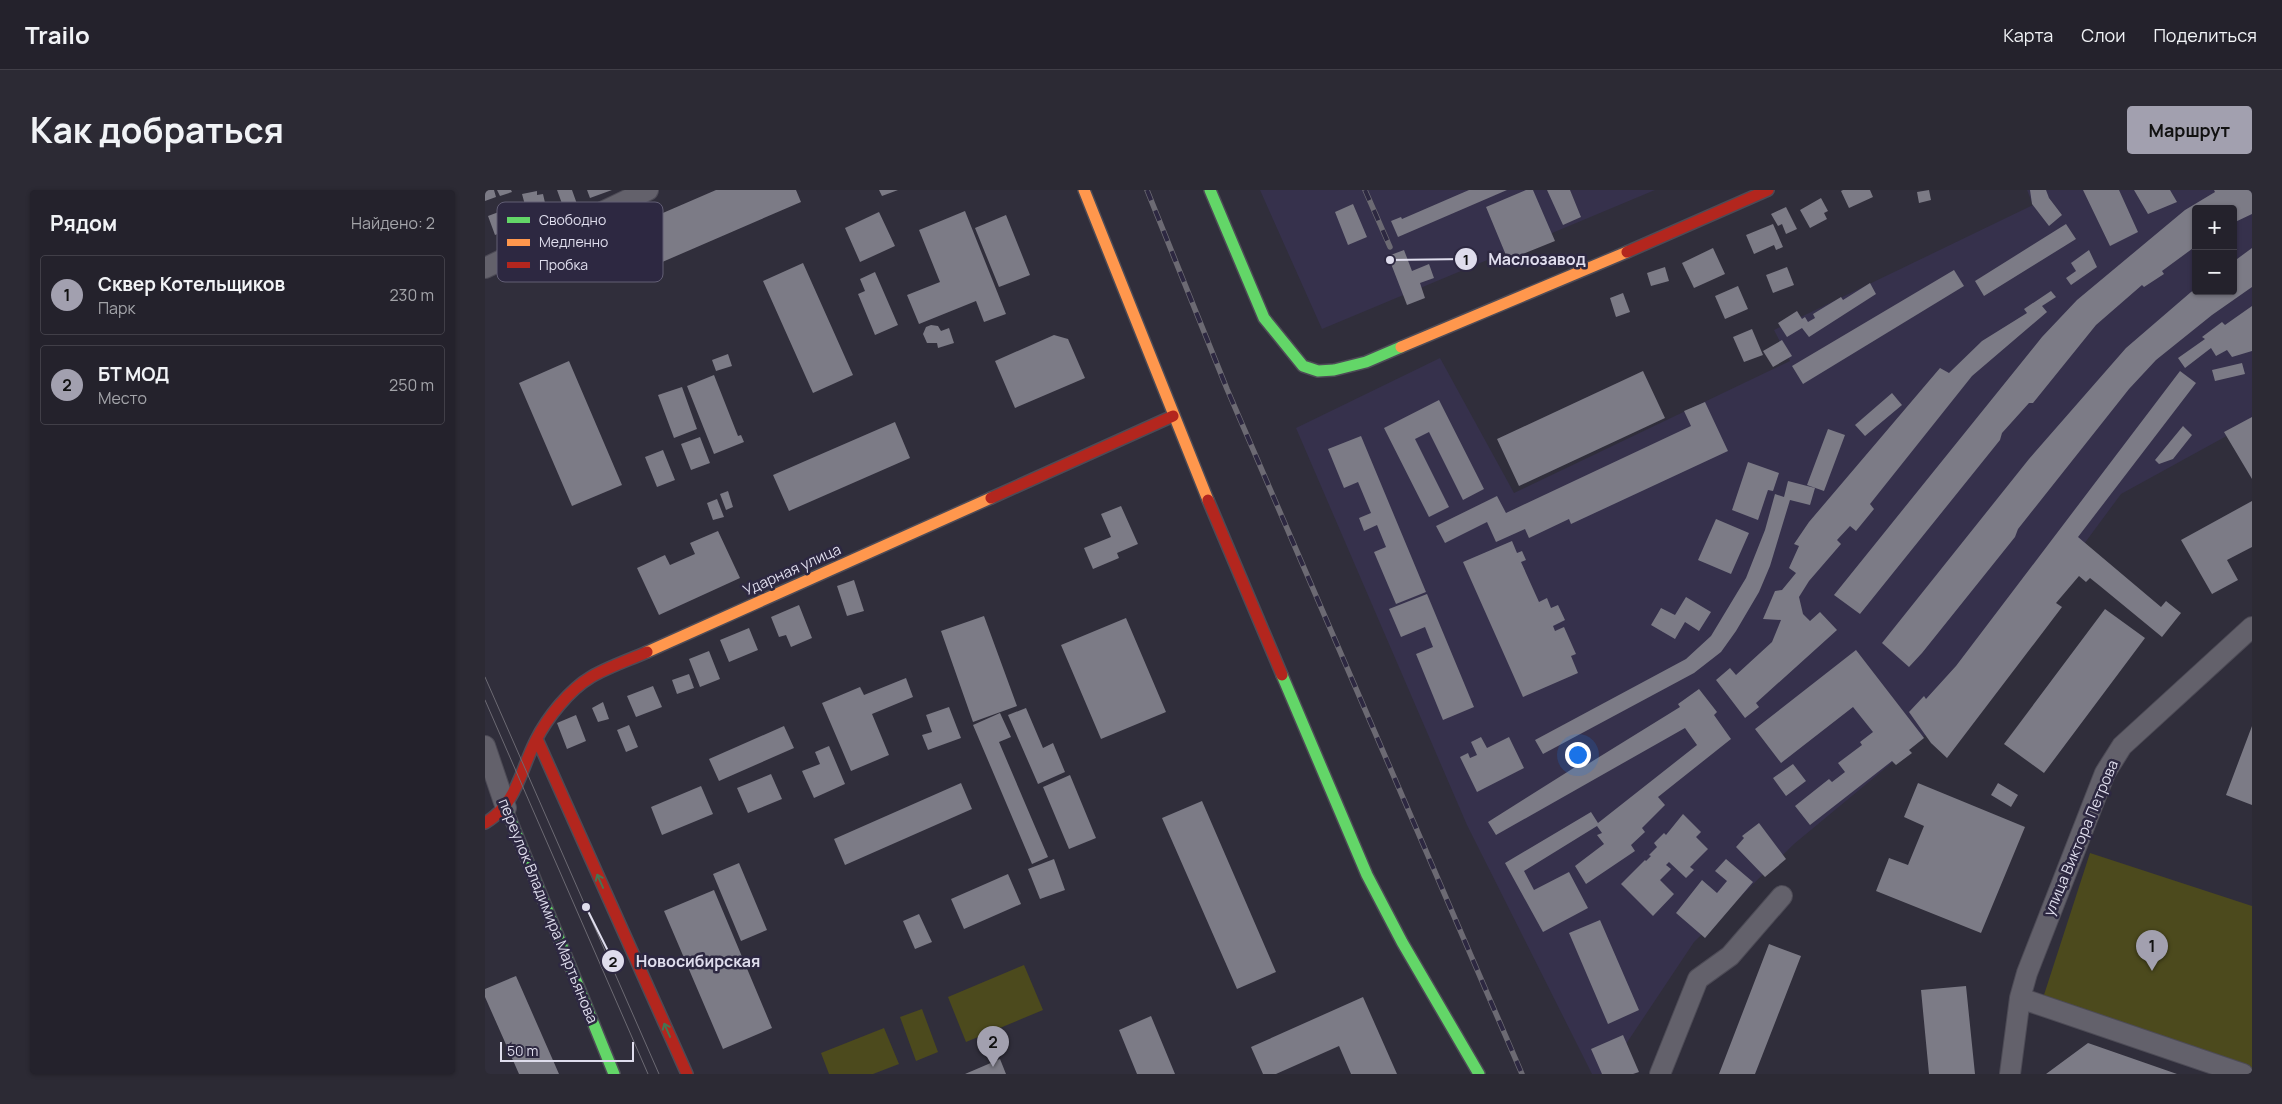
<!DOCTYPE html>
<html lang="ru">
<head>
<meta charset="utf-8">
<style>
  body { margin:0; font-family:Manrope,sans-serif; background:#2c2a34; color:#f1f3f6 }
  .controls { position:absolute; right:15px; top:15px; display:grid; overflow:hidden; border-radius:5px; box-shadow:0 1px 4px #0004 }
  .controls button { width:45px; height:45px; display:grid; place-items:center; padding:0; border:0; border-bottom:1px solid #413f48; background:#24222c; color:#f1f3f6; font:25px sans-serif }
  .scale { position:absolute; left:15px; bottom:12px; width:134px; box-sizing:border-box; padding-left:5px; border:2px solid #dfdded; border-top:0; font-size:14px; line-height:18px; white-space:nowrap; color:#dfdded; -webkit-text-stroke:4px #2d2841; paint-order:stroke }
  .you { position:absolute; left:1092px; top:564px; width:18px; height:18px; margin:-12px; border:4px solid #fff; border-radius:50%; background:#1a73e8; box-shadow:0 0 0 8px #1a73e833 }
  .badge { display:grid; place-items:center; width:32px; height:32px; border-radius:50%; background:#a2a0af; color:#111; font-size:16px; font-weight:700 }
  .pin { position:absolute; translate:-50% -41px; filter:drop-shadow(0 1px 2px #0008) }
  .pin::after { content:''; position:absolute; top:26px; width:18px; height:15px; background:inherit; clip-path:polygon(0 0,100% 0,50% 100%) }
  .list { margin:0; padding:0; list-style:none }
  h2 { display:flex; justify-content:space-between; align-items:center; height:65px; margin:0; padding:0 20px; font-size:21px }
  h2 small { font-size:16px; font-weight:400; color:#a3a4a9 }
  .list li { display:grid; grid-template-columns:32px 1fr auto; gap:15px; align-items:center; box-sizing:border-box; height:80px; margin:0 10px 10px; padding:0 10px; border:1px solid #413f48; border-radius:5px }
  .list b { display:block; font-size:19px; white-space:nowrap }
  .list p { margin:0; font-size:16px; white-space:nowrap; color:#a3a4a9 }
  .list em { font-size:16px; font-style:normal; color:#a3a4a9 }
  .map { position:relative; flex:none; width:1767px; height:884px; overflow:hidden; border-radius:5px }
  header { display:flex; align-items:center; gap:30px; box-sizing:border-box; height:70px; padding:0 25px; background:#24222c; border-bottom:1px solid #413f48 }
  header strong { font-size:24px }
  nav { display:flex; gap:28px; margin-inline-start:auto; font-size:18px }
  .intro { display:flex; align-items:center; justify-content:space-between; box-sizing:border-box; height:120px; padding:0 30px }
  h1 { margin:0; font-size:35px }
  .button { padding:12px 22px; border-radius:5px; background:#a2a0af; color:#111; font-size:18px; font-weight:700 }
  main { display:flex; gap:30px; padding:0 30px }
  aside { flex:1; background:#24222c; border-radius:5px; box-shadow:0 1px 4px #0004 }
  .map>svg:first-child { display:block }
  .built { fill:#36314c; fill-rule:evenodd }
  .green { fill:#4c4a1d }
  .building { fill:#7c7b86 }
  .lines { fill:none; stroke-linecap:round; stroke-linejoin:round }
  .street-casing { stroke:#4d4b56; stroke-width:22 }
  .fast-casing { stroke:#4d4b56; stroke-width:14 }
  .slow-casing { stroke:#4d4b56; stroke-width:14 }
  .jam-casing { stroke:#4d4b56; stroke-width:14 }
  .street { stroke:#63616b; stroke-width:20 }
  .fast { stroke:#63d668; stroke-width:11 }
  .slow { stroke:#ff974d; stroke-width:11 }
  .jam { stroke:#b3261e; stroke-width:11 }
  .tram { stroke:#6c6a73; stroke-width:1 }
  .rail-casing { stroke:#6c6a73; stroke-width:5.5 }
  .rail { stroke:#2d2841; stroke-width:4; stroke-dasharray:11; stroke-linecap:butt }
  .oneway { stroke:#457653 }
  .labels { text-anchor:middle; stroke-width:5; stroke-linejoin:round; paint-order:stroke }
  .street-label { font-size:15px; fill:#dfdded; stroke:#2d2841 }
  .key { fill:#2d2841; stroke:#625e75; stroke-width:1 }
  .key-label { font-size:14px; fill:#dfdded }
  .leader { fill:none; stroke:#dfdded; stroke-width:2 }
  .callout-dot { fill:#dfdded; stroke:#2d2841; stroke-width:2 }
  .mark-label { font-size:15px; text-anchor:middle; font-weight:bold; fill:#111 }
  .callout-label { font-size:16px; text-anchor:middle; font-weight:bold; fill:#dfdded; stroke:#2d2841; stroke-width:5; stroke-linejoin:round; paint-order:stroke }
</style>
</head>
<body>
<header>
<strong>Trailo</strong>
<nav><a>Карта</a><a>Слои</a><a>Поделиться</a></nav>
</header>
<div class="intro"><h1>Как добраться</h1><a class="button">Маршрут</a></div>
<main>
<aside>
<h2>Рядом<small>Найдено: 2</small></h2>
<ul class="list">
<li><span class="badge">1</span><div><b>Сквер Котельщиков</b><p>Парк</p></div><em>230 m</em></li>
<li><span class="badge">2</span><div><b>БТ МОД</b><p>Место</p></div><em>250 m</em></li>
</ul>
</aside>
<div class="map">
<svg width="1767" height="884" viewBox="0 0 1767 884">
  <rect width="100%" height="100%" fill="#302e3b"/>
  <!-- built -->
  <path class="built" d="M 775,0 L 1170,0 L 837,139 Z
    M 1542,0 L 1767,0 L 1767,232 L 1636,304 L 1485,508 L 1309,654 L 1209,752 L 1121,884 L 1107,884 L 982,635 L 811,238 L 955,168 L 1029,303 L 1305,171 L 1289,140 L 1548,15 ZM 1711,19 L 1748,19 L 1748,101 L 1711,101 Z"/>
  <!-- green -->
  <path class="green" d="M 1605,663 L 1767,716 L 1767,879 L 1557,811 Z
    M 539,775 L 558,820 L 481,852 L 463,807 Z
    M 437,819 L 453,862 L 431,871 L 415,827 Z
    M 399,838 L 414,874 L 388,884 L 344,884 L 336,863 Z"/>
  <!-- building -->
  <path class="building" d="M 0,0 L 9,0 L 11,7 L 0,11 Z
    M 12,0 L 26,0 L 27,2 L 15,6 Z
    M 72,0 L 87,0 L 92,14 L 79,19 Z
    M 102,0 L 127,0 L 105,8 Z
    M 231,0 L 311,0 L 316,12 L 175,73 L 157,32 Z
    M 394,0 L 413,0 L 397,6 Z
    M 984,0 L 1022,0 L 913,47 L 906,31 L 916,27 L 917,29 Z
    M 1041,0 L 1048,0 L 1070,51 L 1023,70 L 1001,17 Z
    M 1062,0 L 1085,0 L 1096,27 L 1078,35 Z
    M 1358,0 L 1385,0 L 1388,7 L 1364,18 L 1356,1 Z
    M 1444,0 L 1446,10 L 1434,13 L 1432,2 Z
    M 1545,0 L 1561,0 L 1564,8 L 1577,25 L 1564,36 L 1547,14 Z
    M 1598,0 L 1634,0 L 1653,42 L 1625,56 Z
    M 1649,0 L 1685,0 L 1692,12 L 1663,24 Z
    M 1729,0 L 1767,0 L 1767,24 L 1748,33 L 1748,19 L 1711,19 L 1711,56 L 1677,81 L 1679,84 L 1659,97 L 1657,95 L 1611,135 L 1548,213 L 1544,213 L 1517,243 L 1515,250 L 1375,424 L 1349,405 L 1557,147 L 1592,110 L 1700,20 L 1730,2 Z
    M 52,1 L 52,5 L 58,4 L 61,17 L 58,18 L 59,26 L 30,33 L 27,18 L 40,15 L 37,4 Z
    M 1336,8 L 1343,21 L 1339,23 L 1342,29 L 1325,38 L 1315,20 Z
    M 868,14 L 882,47 L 863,55 L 850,22 Z
    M 1301,17 L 1312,39 L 1301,44 L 1297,34 L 1293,36 L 1286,24 Z
    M 19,20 L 27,38 L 10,45 L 3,26 Z
    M 480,21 L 521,124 L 499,132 L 491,111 L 434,134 L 422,105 L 455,92 L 434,40 Z
    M 394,22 L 410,56 L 375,72 L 360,38 Z
    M 521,25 L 545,85 L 514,97 L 490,38 Z
    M 1288,34 L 1298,57 L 1291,60 L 1289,55 L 1269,64 L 1261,45 Z
    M 1581,34 L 1591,49 L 1499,106 L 1490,91 Z
    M 1228,58 L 1240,84 L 1209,98 L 1197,73 Z
    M 1767,58 L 1767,97 L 1727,125 L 1671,170 L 1644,199 L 1533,339 L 1530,347 L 1437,463 L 1424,477 L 1397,453 L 1544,269 L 1641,158 L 1706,102 L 1711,99 L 1711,101 L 1748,101 L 1748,72 Z
    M 919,60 L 927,81 L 944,74 L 949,88 L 935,93 L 940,108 L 922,115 L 903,66 Z
    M 1604,60 L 1612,77 L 1586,95 L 1581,88 L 1591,81 L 1586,73 Z
    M 318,73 L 368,185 L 328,203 L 278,91 Z
    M 1180,77 L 1184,91 L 1166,96 L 1162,83 Z
    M 1302,77 L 1309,95 L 1288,103 L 1281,85 Z
    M 1469,80 L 1479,96 L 1318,194 L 1307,176 Z
    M 390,82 L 413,135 L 390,145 L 373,104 L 380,101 L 375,89 Z
    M 1385,93 L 1391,104 L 1324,147 L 1317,138 L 1302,147 L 1293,133 L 1312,121 L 1317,129 L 1320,127 L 1323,132 L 1330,128 L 1328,124 L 1356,107 L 1358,110 Z
    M 1253,96 L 1263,119 L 1240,129 L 1230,106 Z
    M 1566,101 L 1571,107 L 1557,116 L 1562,122 L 1487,186 L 1385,314 L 1389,319 L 1371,341 L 1365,336 L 1352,350 L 1356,354 L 1324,391 L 1314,407 L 1318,424 L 1325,431 L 1335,422 L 1352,440 L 1271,513 L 1274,517 L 1260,528 L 1231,490 L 1245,478 L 1251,485 L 1287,452 L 1296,430 L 1278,429 L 1290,401 L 1297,400 L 1311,383 L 1304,378 L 1314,356 L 1309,354 L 1324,332 L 1455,178 L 1464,183 L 1497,151 L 1542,123 L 1539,119 Z
    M 1138,103 L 1145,122 L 1131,127 L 1125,108 Z
    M 1767,116 L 1767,161 L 1747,167 L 1742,160 L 1731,166 L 1726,158 L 1700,178 L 1693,168 L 1720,149 L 1717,147 L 1737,132 L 1740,135 Z
    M 446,135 L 453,136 L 456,141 L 464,138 L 469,153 L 453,158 L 452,153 L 442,153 L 438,144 L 441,137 Z
    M 1267,139 L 1278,165 L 1259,172 L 1248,147 Z
    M 569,145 L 583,149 L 600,188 L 530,218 L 510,171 Z
    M 1297,150 L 1307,166 L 1288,177 L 1278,161 Z
    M 243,164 L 247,176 L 231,181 L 227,170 Z
    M 84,171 L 137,295 L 87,316 L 34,193 Z
    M 1757,173 L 1760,184 L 1730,191 L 1727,180 Z
    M 1158,181 L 1180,228 L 1034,296 L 1012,249 Z
    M 1695,181 L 1711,193 L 1593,347 L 1676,417 L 1681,411 L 1696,423 L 1677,447 L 1615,396 L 1605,388 L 1601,392 L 1594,386 L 1571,413 L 1577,417 L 1462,568 L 1446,553 L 1424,522 L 1439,506 L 1441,509 L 1471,476 Z
    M 229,185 L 253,246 L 256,245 L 259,252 L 229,264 L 202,196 Z
    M 197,197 L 212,239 L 189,248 L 173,205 Z
    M 1407,203 L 1417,215 L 1380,246 L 1370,235 Z
    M 954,210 L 999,299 L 978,310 L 944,242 L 930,249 L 964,317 L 944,327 L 899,238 Z
    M 1220,212 L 1243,261 L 1086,334 L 1084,329 L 1044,348 L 1040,339 L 1011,352 L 1002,332 L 960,353 L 951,336 L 1012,306 L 1021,323 L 1206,236 L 1199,221 Z
    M 1767,227 L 1767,289 L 1739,242 Z
    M 410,232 L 425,268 L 304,321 L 288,285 Z
    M 1698,236 L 1707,245 L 1688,269 L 1674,274 L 1670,270 Z
    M 1343,239 L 1360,245 L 1339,301 L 1322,295 Z
    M 876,246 L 941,402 L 911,414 L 889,362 L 901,357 L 892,335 L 879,341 L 874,328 L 886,323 L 873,292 L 859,298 L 843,259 Z
    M 215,247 L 225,273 L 206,280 L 196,254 Z
    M 178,260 L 190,290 L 172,297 L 160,267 Z
    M 1263,272 L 1294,283 L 1288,301 L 1283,300 L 1273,330 L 1247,320 Z
    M 1303,291 L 1330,298 L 1325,315 L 1305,310 L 1285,376 L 1274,402 L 1251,441 L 1236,462 L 1209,483 L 1058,564 L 1050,550 L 1201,469 L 1226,446 L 1261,388 L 1280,340 L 1290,304 L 1299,307 Z
    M 243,301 L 248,317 L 241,320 L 235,304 Z
    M 232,309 L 239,327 L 228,330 L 222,313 Z
    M 1767,311 L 1767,357 L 1742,370 L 1753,390 L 1727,404 L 1696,350 Z
    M 636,316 L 653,354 L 632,363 L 634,368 L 608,379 L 599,358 L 626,347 L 616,324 Z
    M 1231,329 L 1264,343 L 1246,384 L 1213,370 Z
    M 233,341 L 255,388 L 174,425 L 152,378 L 180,365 L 185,375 L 210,364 L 205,353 Z
    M 1027,351 L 1032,363 L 1037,361 L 1041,370 L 1036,372 L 1054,412 L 1062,408 L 1066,418 L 1073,415 L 1080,430 L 1068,436 L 1070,441 L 1079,437 L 1091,464 L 1086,466 L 1093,483 L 1038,507 L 978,372 Z
    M 369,390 L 379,421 L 362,426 L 352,396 Z
    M 942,404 L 989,517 L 958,530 L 931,464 L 948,457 L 940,437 L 916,447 L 904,419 Z
    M 1201,407 L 1226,422 L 1214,441 L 1200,432 L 1190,449 L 1166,435 L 1176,418 L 1190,425 Z
    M 314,415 L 327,448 L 306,457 L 301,445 L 294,447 L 286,427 Z
    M 1620,419 L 1660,448 L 1559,583 L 1519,554 Z
    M 499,426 L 532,516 L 488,532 L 456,441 Z
    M 641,428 L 681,522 L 616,549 L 576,455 Z
    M 264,438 L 273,460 L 244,472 L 235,450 Z
    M 1371,460 L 1439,548 L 1424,560 L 1427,563 L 1411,575 L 1407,571 L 1325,635 L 1310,616 L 1344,589 L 1347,592 L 1360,582 L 1353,573 L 1377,555 L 1375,552 L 1388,542 L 1368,517 L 1296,573 L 1270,539 Z
    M 224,461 L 235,489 L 215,497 L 204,469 Z
    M 204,484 L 209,498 L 192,504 L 187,490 Z
    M 421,488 L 428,507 L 387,524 L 404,565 L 366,581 L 337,513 L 375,497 L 379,505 Z
    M 168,496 L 177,517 L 151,527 L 142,506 Z
    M 1214,499 L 1232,522 L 1229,525 L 1246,549 L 1173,607 L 1180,615 L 1157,638 L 1160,642 L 1146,655 L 1150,661 L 1101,694 L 1090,676 L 1119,654 L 1112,645 L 1117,643 L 1112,636 L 1039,681 L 1049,700 L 1084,682 L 1103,718 L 1058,742 L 1020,673 L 1106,622 L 1113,633 L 1212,555 L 1200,538 L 1011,645 L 1003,632 L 1095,574 L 1098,577 L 1195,517 L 1193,514 Z
    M 118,512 L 124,529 L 113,532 L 107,518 Z
    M 464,517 L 476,548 L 443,560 L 437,545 L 447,542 L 441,525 Z
    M 541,518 L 558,558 L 568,553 L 580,582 L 553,594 L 523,525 Z
    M 515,523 L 526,547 L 514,552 L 563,667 L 547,674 L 488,535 Z
    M 91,525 L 101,551 L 82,559 L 72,533 Z
    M 144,535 L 153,557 L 141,562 L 132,540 Z
    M 299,536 L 309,558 L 234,591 L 224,569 Z
    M 1767,536 L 1767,615 L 1741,605 Z
    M 996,547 L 1002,558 L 1024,547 L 1039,578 L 992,602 L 975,567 L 983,563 L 985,568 L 992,565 L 986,552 Z
    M 344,556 L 360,594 L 329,608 L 317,581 L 335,574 L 330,562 Z
    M 1308,574 L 1321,591 L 1301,606 L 1288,588 Z
    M 286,584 L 297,609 L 263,623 L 252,598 Z
    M 585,585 L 611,648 L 584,659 L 558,597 Z
    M 476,593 L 487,619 L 360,675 L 349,649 Z
    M 1433,593 L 1540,637 L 1496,743 L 1391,701 L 1404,668 L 1423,675 L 1439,636 L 1419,627 Z
    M 1513,593 L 1533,605 L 1526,617 L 1506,605 Z
    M 216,596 L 228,624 L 177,645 L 166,617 Z
    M 717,611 L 791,782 L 752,799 L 677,628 Z
    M 1198,624 L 1216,642 L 1211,647 L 1223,659 L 1205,677 L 1209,680 L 1201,688 L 1184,672 L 1181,675 L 1186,679 L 1175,690 L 1189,704 L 1168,726 L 1136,694 L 1160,670 L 1161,671 L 1166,666 L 1164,665 L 1172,657 L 1169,653 L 1179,643 L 1181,645 Z
    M 1274,633 L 1301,669 L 1280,687 L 1251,657 L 1259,648 L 1257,646 Z
    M 569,669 L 580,700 L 555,709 L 543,679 Z
    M 1241,669 L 1268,692 L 1220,748 L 1191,723 L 1217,690 L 1232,703 L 1242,691 L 1230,681 Z
    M 254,673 L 282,740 L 256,751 L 228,684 Z
    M 523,684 L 536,714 L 479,739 L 466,709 Z
    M 229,700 L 287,838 L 238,859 L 179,721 Z
    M 434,724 L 447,752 L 430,759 L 418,731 Z
    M 1115,730 L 1154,820 L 1123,834 L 1084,743 Z
    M 1284,754 L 1316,766 L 1270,884 L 1234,884 Z
    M 31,786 L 74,884 L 34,884 L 0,807 L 0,799 Z
    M 1481,796 L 1490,884 L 1444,884 L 1436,800 Z
    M 878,807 L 912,884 L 866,884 L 854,856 L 791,884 L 778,884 L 766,857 Z
    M 666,826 L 690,884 L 652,884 L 634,840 Z
    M 1138,845 L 1154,882 L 1148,884 L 1117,884 L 1106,859 Z
    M 1603,853 L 1692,884 L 1561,884 Z
    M 515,869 L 521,884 L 480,884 Z"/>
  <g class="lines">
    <!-- street casing -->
    <g class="street-casing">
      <path id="street" d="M 0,78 L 163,0
        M 0,556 L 21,618
        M 1535,808 L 1758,884
        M 1175,884 L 1213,789 L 1245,766 L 1297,706
        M 1525,884 L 1535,808 L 1542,783 L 1620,583 L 1637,556 L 1767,437"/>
    </g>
    <!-- fast casing -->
    <g class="fast-casing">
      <path id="fast" d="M 725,0 L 779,128 L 818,176 L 833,181 L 849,180 L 881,172 L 916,157
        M 797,485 L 882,685 L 917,752 L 994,884
        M 21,618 L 129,884"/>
    </g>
    <!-- slow casing -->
    <g class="slow-casing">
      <path id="slow" d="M 599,0 L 723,310
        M 916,157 L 1142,62
        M 162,462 L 506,308"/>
    </g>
    <!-- jam casing -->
    <g class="jam-casing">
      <path id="jam" d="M 1142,62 L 1283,0
        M 506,308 L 688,226
        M 723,310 L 797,485
        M 52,549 L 202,884
        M 0,633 C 32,614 35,581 51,550 C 62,528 84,500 106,487 C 123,477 144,470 162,462"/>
    </g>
    <!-- street -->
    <use href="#street" class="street"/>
    <!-- fast -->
    <use href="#fast" class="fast"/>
    <!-- slow -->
    <use href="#slow" class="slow"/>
    <!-- jam -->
    <use href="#jam" class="jam"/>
    <!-- tram -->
    <path class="tram" d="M 0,487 L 174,884
      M 0,510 L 163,884"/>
    <!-- rail casing -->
    <g class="rail-casing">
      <path id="rail" d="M 662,0 L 742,199 L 1037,884
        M 880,0 L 905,57"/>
    </g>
    <!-- rail -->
    <use href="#rail" class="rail"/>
  </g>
  <!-- one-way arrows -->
  <defs><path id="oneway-shaft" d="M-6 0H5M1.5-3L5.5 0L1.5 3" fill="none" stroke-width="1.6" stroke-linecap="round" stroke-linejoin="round" transform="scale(1.25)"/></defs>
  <g class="oneway">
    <use href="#oneway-shaft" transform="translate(115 691) rotate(-114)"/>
    <use href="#oneway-shaft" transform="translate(182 840) rotate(-114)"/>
  </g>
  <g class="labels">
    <!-- street labels -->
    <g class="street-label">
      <text transform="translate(307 380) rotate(-24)" y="5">Ударная улица</text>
      <text transform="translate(1596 648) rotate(-67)" y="5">улица Виктора Петрова</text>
      <text transform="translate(63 721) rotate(68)" y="5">переулок Владимира Мартьянова</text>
    </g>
  </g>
  <!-- legend -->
  <rect x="12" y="12" width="166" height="80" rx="8" class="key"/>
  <rect x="22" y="27" width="23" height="6" fill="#63d668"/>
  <rect x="22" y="49" width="23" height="7" fill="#ff974d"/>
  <rect x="22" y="72" width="23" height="6" fill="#b3261e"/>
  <g class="key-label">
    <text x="54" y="35">Свободно</text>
    <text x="54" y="57">Медленно</text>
    <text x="54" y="80">Пробка</text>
  </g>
  <!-- callouts -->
  <path class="leader" d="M905 70L981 69M101 717L128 771"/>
  <g class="callout-dot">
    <circle cx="905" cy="70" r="5"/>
    <circle cx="101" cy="717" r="5"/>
    <circle cx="981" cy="69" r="12"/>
    <circle cx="128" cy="771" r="12"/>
  </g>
  <g class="mark-label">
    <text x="981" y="75">1</text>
    <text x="128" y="777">2</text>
  </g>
  <g class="callout-label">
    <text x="1052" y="75">Маслозавод</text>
    <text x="213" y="777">Новосибирская</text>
  </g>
</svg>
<div class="controls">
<button>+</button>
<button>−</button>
</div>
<div class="scale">50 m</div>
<div class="you"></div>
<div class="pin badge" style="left:1667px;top:781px">1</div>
<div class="pin badge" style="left:508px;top:877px">2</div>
</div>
</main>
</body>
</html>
